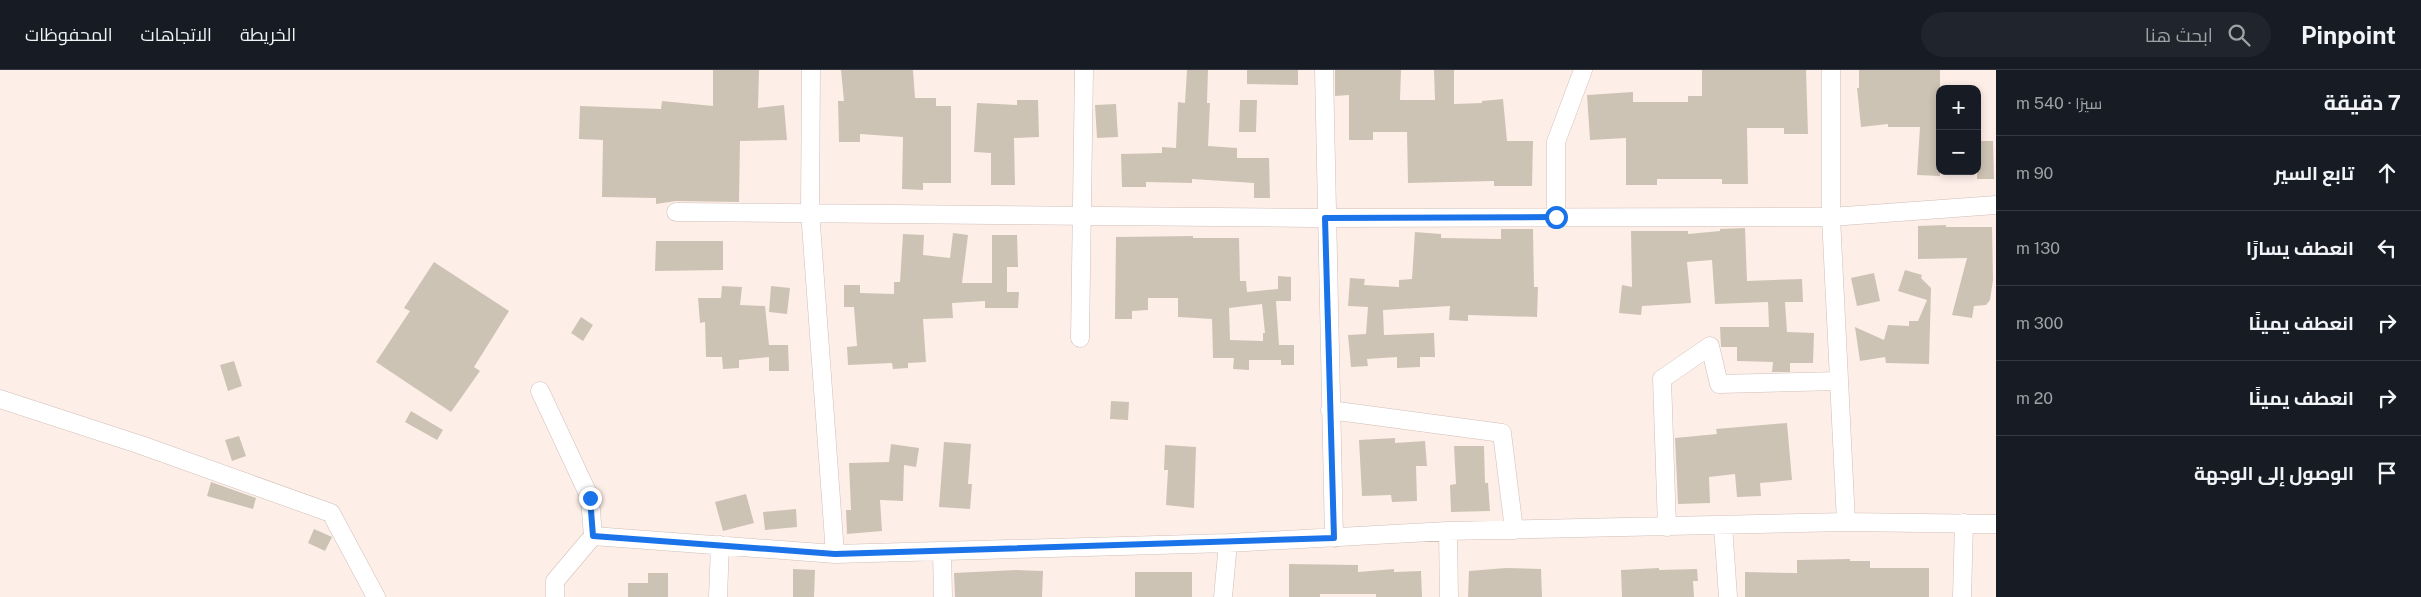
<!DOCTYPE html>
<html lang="ar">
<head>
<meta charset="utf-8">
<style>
  body { margin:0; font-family:"Public Sans",Cairo,sans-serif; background:#20242c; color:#f1f3f6; direction:rtl }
  .controls { position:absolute; right:15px; top:15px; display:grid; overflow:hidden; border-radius:10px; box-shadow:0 2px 8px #0003 }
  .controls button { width:45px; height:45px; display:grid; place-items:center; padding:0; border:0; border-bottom:1px solid #363941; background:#171b24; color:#f1f3f6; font:25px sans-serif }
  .stop { position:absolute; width:15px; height:15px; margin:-11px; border:4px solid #1a73e8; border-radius:50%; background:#fff }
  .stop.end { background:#1a73e8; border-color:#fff; box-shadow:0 1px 5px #0008 }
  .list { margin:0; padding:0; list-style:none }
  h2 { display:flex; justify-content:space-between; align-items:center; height:65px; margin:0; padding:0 20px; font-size:21px }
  h2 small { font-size:16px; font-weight:400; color:#9ea1a6 }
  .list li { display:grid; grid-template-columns:32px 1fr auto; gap:15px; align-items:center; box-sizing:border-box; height:75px; padding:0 20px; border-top:1px solid #363941 }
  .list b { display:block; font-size:19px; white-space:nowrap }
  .list em { font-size:16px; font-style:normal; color:#9ea1a6 }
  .icon { flex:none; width:28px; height:28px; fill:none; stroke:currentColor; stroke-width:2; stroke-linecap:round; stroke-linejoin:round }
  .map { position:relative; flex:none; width:1996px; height:527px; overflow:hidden; direction:ltr }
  header { display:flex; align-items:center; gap:30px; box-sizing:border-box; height:70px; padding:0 25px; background:#171b24; border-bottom:1px solid #363941 }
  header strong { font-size:24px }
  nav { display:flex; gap:28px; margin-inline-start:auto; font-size:18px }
  .search { width:350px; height:45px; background:#20242c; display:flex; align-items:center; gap:12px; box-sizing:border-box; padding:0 18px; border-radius:28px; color:#9ea1a6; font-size:19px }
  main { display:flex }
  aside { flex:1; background:#171b24 }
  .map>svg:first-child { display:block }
  .building { fill:#cdc3b4; fill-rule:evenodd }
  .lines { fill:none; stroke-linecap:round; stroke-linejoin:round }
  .minor-casing { stroke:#d1beb7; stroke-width:19 }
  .minor { stroke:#fff; stroke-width:18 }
  .route { stroke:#1a73e8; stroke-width:6 }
</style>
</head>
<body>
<header>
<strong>Pinpoint</strong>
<div class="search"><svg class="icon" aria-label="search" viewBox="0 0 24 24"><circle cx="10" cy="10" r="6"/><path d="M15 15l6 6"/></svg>ابحث هنا</div>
<nav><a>الخريطة</a><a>الاتجاهات</a><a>المحفوظات</a></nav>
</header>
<main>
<aside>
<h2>7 دقيقة<small>سيرًا · 540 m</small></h2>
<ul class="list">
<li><svg class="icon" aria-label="ahead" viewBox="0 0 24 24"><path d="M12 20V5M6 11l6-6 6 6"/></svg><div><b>تابع السير</b></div><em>90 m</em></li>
<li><svg class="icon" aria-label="left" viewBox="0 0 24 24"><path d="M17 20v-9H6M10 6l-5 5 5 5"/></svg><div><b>انعطف يسارًا</b></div><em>130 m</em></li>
<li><svg class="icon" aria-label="right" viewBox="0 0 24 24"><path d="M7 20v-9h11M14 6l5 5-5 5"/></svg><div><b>انعطف يمينًا</b></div><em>300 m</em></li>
<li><svg class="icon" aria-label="right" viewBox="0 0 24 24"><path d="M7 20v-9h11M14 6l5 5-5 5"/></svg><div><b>انعطف يمينًا</b></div><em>20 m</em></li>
<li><svg class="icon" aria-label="arrive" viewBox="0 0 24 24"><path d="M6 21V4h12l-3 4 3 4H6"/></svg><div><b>الوصول إلى الوجهة</b></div></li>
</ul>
</aside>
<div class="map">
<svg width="1996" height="527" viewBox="0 0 1996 527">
  <rect width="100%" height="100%" fill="#feeee8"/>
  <!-- building -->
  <path class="building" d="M 713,0 L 759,0 L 758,38 L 784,35 L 787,70 L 740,71 L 739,132 L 676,131 L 656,134 L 656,128 L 602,127 L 603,70 L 579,69 L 580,36 L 661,39 L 662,31 L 713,36 Z
    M 841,0 L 913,0 L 915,28 L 936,28 L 936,36 L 951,36 L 951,113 L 923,113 L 923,120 L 902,119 L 903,67 L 860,64 L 860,72 L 839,72 L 838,31 L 844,31 Z
    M 1187,0 L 1208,0 L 1207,33 L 1210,33 L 1208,76 L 1237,78 L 1237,88 L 1269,88 L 1270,128 L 1254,128 L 1254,113 L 1192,109 L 1192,113 L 1146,112 L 1146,117 L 1122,117 L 1121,84 L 1162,83 L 1162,77 L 1176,78 L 1178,32 L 1185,33 Z
    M 1247,0 L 1298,0 L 1298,15 L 1247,14 Z
    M 1335,0 L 1401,0 L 1400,30 L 1435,30 L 1434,0 L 1454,0 L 1454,34 L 1482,33 L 1482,31 L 1503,29 L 1507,71 L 1533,71 L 1532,116 L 1494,116 L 1494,111 L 1408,113 L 1407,62 L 1373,62 L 1373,70 L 1349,70 L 1349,25 L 1335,26 Z
    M 1702,0 L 1806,0 L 1808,64 L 1784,64 L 1784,58 L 1747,58 L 1748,114 L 1722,114 L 1722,109 L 1657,109 L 1657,115 L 1626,115 L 1626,68 L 1590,70 L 1587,25 L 1633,22 L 1633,32 L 1688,32 L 1688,26 L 1702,26 Z
    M 1859,0 L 1940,0 L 1940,106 L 1917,105 L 1920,57 L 1888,57 L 1888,54 L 1861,57 L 1857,18 L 1859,18 Z
    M 1017,30 L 1038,30 L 1039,67 L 1014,68 L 1015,115 L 991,115 L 991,83 L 974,82 L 977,33 L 1017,35 Z
    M 1240,30 L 1257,30 L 1256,62 L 1239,62 Z
    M 1116,34 L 1118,67 L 1097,68 L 1095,35 Z
    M 1977,71 L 1993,71 L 1994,109 L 1977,109 Z
    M 1946,155 L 1946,157 L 1992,157 L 1993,210 L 1990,230 L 1986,235 L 1974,236 L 1972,248 L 1952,245 L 1967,188 L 1918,189 L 1918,156 Z
    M 1745,158 L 1747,211 L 1802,209 L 1803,232 L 1785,232 L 1787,262 L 1814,263 L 1813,293 L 1790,293 L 1790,302 L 1772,302 L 1773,292 L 1737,291 L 1737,277 L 1721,277 L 1720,257 L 1769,257 L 1768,232 L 1715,234 L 1712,190 L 1687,192 L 1691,233 L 1642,236 L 1641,245 L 1619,243 L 1622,215 L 1632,217 L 1631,161 L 1688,161 L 1688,164 L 1720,161 L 1720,159 Z
    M 1501,159 L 1533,159 L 1534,217 L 1538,217 L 1537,247 L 1468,245 L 1468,251 L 1449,250 L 1450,236 L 1383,240 L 1384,265 L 1434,263 L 1435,287 L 1420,287 L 1420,297 L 1397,298 L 1397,287 L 1367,289 L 1368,296 L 1351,297 L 1348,265 L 1366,264 L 1368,237 L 1348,236 L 1350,208 L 1365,209 L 1364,215 L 1399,217 L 1399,210 L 1412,209 L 1415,162 L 1441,164 L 1441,168 L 1501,169 Z
    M 953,163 L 968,165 L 962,213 L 992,213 L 992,165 L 1017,165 L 1018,197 L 1007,197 L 1007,222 L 1019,222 L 1018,238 L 985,238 L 985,231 L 952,233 L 953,248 L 923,249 L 926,292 L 908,293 L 908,298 L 893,299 L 892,293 L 848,295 L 847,277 L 857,276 L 854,237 L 844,237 L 844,215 L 860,215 L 860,223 L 894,224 L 894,212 L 900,212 L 903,164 L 924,165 L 923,185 L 950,188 Z
    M 1193,166 L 1193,168 L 1239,168 L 1240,211 L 1246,211 L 1247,222 L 1278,219 L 1278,206 L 1291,207 L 1291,231 L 1276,231 L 1279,275 L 1294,275 L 1294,295 L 1281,295 L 1281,290 L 1249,290 L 1249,300 L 1233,299 L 1234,288 L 1213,288 L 1212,249 L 1178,247 L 1178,228 L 1148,228 L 1148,240 L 1132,241 L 1132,249 L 1115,249 L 1116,167 ZM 1262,234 L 1265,263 L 1263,263 L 1263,271 L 1230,270 L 1229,238 Z
    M 656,171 L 723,171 L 723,200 L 655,201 Z
    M 434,192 L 509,241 L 474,297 L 480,301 L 451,342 L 376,292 L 410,241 L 404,238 Z
    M 1905,200 L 1922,205 L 1921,208 L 1931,218 L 1929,294 L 1886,293 L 1885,287 L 1860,291 L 1855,257 L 1884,270 L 1888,255 L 1909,256 L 1909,251 L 1918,251 L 1927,230 L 1898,221 Z
    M 1874,203 L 1880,231 L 1857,236 L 1851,208 Z
    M 722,216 L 742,217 L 740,235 L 765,236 L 769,275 L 788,275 L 789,301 L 769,301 L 769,287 L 739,290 L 739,298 L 723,299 L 722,287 L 706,287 L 705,252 L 700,253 L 698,228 L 721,228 Z
    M 771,216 L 790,218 L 787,244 L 769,242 Z
    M 581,247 L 593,255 L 583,271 L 571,263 Z
    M 234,291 L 242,316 L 228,321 L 220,295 Z
    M 1111,331 L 1129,332 L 1128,350 L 1110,349 Z
    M 411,341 L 443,360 L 437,370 L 405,352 Z
    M 1787,353 L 1792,410 L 1760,413 L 1761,426 L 1737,427 L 1735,404 L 1709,407 L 1710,433 L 1678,434 L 1675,368 L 1717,364 L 1716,359 Z
    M 239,366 L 246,386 L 232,391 L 225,370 Z
    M 1395,368 L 1395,373 L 1425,371 L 1427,396 L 1416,396 L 1417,431 L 1392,432 L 1391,425 L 1362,426 L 1359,370 Z
    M 944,372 L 971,374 L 968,414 L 972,414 L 970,439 L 939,437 Z
    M 891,374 L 919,378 L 916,397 L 904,395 L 903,431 L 880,430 L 882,461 L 847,464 L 846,440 L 851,440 L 849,393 L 889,392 Z
    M 1165,375 L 1196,377 L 1194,438 L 1166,435 L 1168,400 L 1164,400 Z
    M 1454,376 L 1484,376 L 1485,413 L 1488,413 L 1490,441 L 1451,442 L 1450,415 L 1456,414 Z
    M 211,412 L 256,428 L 253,439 L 207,426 Z
    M 746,424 L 754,453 L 723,461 L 715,432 Z
    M 796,439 L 797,457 L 765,460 L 763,442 Z
    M 314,459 L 332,467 L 325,481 L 308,473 Z
    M 1850,489 L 1850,491 L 1870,491 L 1870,498 L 1929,498 L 1929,527 L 1745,527 L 1745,502 L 1797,503 L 1797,490 Z
    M 1289,494 L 1358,495 L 1358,502 L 1394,499 L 1394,502 L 1421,501 L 1422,527 L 1376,527 L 1376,524 L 1320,524 L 1320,527 L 1289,527 Z
    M 1506,498 L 1541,499 L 1542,527 L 1468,527 L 1469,501 Z
    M 1659,498 L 1659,500 L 1697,499 L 1698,511 L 1693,511 L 1694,527 L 1622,527 L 1621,500 Z
    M 793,499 L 815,500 L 814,527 L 793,527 Z
    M 1016,500 L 1043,501 L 1042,527 L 955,527 L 954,503 Z
    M 1135,502 L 1192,502 L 1192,527 L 1135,527 Z
    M 648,503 L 668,503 L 668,527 L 628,527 L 628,513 L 648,513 Z"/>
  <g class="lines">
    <!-- minor casing -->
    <g class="minor-casing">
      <path id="minor" d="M 811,0 L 810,141 L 835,484
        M 1324,0 L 1334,468
        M 1831,0 L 1831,147 L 1846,452
        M 676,142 L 1313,148 L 1831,147 L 1996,135
        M 1556,147 L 1556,72 L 1583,0
        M 1080,268 L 1084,0
        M 540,321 L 590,428 L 593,466
        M 0,329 L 141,375 L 331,443 L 376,527
        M 1330,340 L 1502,363 L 1514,460
        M 1723,456 L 1728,527
        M 1667,457 L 1662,309 L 1710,276 L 1719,314 L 1839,311
        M 1448,461 L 1449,527
        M 942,481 L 943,527
        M 555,527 L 555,511 L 593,466 L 835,484 L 1228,473 L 1448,461 L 1846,452 L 1996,454
        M 718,527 L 720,475
        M 1223,527 L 1228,473
        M 1962,527 L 1964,453"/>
    </g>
    <!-- minor -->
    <use href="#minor" class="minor"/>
  </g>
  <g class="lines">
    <!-- route -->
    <path class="route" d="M 590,428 L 593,466 L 835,484 L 1334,468 L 1325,148 L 1556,147"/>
  </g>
</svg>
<div class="controls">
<button>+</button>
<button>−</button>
</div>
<div class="stop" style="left:1556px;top:147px"></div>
<div class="stop end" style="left:590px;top:428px"></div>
</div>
</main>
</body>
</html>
